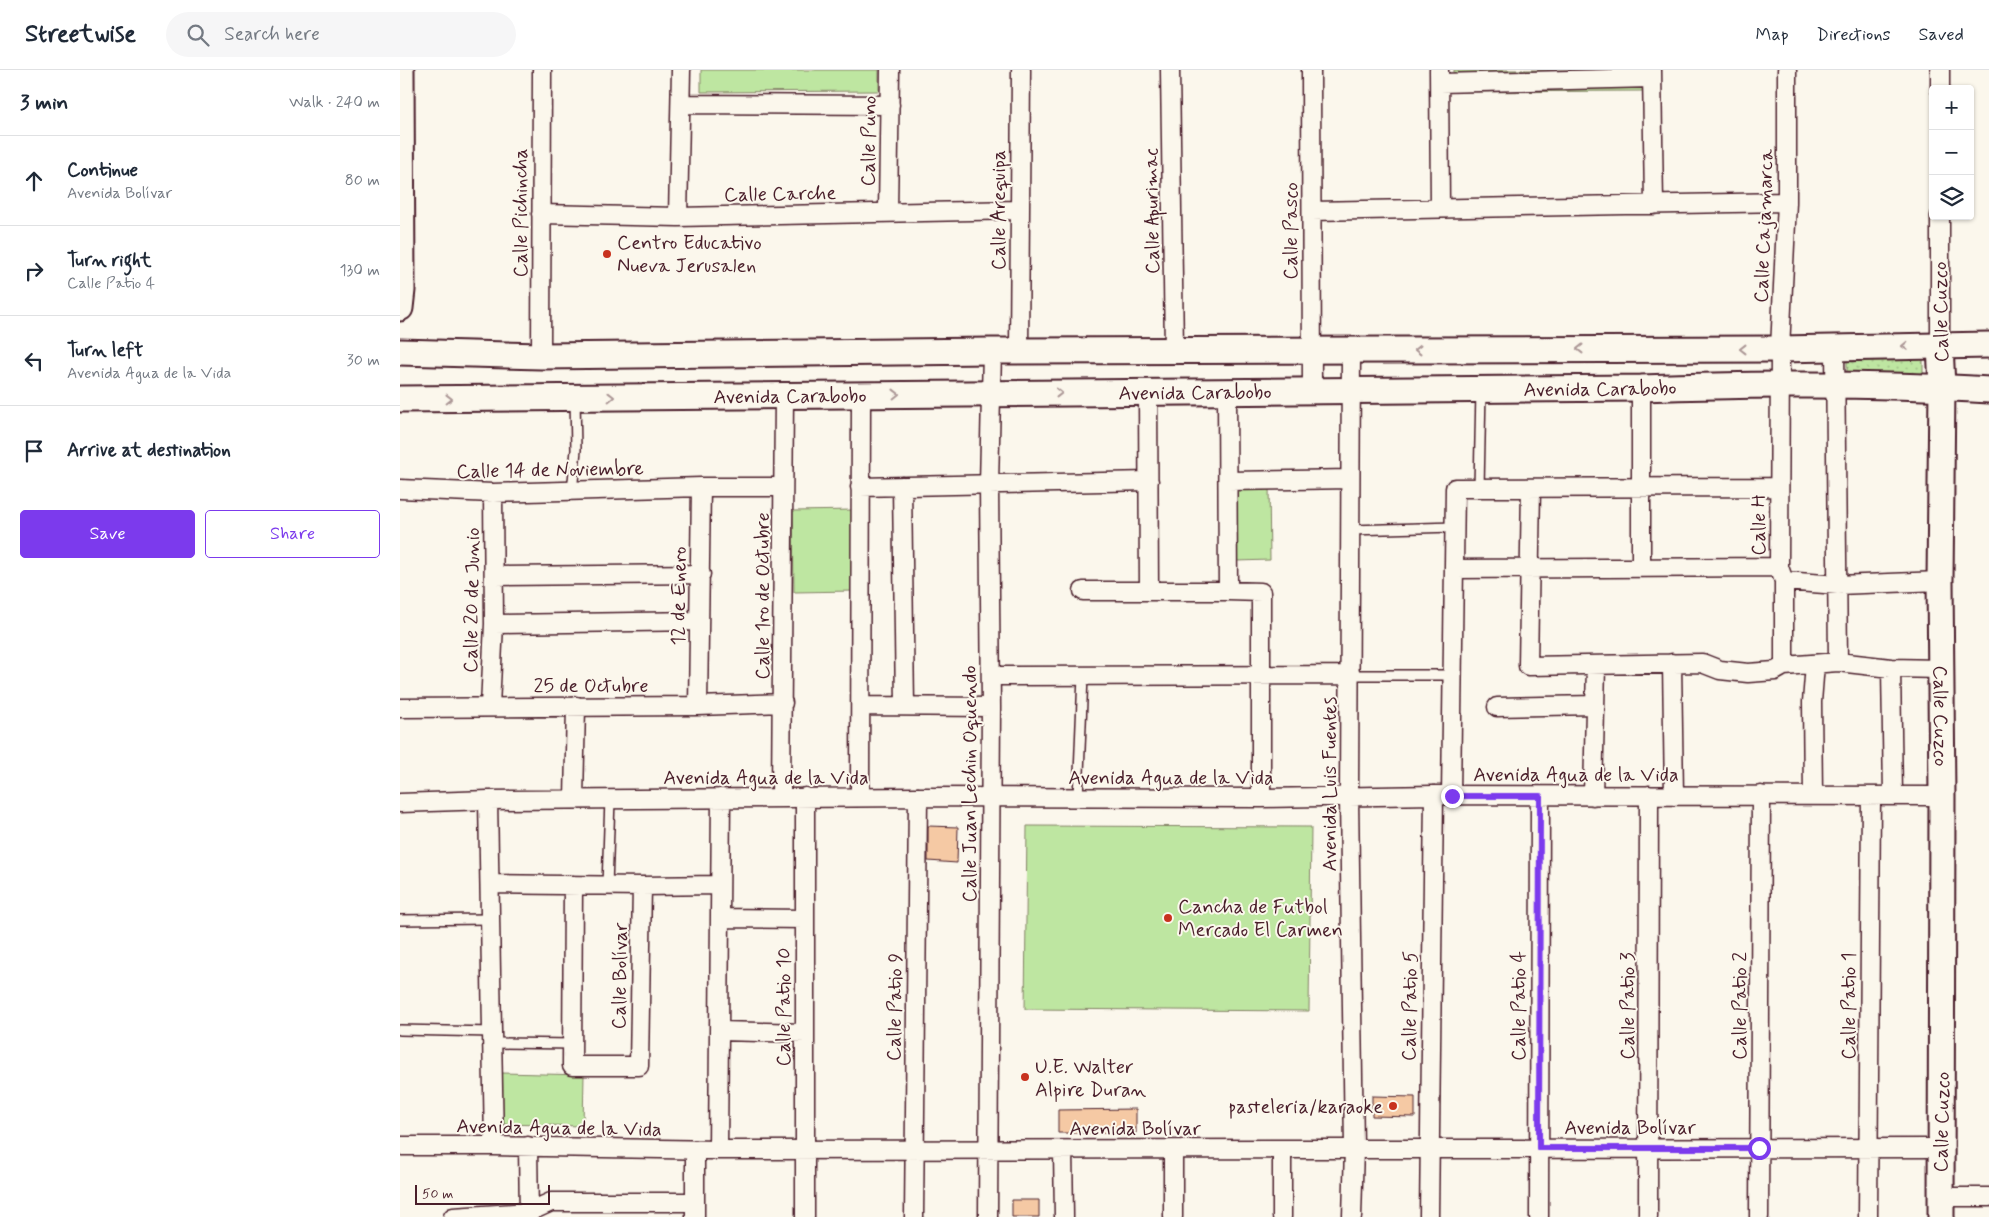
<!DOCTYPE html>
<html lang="en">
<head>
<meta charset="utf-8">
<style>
  body { margin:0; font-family:Mynerve,sans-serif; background:#f6f6f7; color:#1f2937 }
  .controls { position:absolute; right:15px; top:15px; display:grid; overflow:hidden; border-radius:5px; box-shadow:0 1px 4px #0004 }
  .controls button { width:45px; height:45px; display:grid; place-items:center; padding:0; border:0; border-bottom:1px solid #e0e1e3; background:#fff; color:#1f2937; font:25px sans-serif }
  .scale { position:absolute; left:15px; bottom:12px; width:135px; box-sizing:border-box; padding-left:5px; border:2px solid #4a1f2b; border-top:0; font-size:14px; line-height:18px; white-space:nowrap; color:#4a1f2b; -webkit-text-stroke:4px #fbf7ec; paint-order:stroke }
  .stop { position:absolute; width:15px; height:15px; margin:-11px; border:4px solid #7c3aed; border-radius:50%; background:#fff }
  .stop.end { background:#7c3aed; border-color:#fff; box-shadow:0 1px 5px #0008 }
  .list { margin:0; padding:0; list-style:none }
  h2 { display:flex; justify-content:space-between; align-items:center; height:65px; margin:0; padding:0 20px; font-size:21px }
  h2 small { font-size:16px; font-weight:400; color:#747a83 }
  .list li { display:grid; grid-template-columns:32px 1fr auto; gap:15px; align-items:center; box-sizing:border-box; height:90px; padding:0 20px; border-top:1px solid #e0e1e3 }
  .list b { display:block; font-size:19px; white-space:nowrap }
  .list p { margin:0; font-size:16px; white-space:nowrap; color:#747a83 }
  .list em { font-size:16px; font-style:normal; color:#747a83 }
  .actions { display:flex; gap:10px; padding:15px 20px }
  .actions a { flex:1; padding:11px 0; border:1px solid #7c3aed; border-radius:5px; text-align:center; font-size:18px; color:#7c3aed }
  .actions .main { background:#7c3aed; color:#fff }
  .icon { flex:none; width:28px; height:28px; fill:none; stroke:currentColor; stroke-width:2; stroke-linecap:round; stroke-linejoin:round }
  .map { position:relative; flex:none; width:1589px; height:1147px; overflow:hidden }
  header { display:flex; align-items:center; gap:30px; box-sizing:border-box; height:70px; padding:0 25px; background:#fff; border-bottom:1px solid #e0e1e3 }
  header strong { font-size:24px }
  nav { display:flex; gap:28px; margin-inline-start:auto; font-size:18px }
  .search { width:350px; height:45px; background:#f6f6f7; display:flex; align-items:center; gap:12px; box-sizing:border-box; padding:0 18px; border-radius:28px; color:#747a83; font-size:19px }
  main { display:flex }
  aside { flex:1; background:#fff }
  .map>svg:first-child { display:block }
  .grass { fill:url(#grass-dots); stroke:#848266 }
  .green { fill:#bee6a1; stroke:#848266 }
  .building { fill:#f5c9a4; stroke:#4a1f2b }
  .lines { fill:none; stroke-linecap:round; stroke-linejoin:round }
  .lane-casing { stroke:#4a1f2b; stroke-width:12 }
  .street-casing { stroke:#4a1f2b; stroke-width:21 }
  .secondary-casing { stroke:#4a1f2b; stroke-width:29 }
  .lane { stroke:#fbf7ec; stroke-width:9 }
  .street { stroke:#fbf7ec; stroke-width:18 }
  .secondary { stroke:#fbf7ec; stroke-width:25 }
  .oneway { stroke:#ab9695 }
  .route { stroke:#7c3aed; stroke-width:6 }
  .poi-dot { fill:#c8321e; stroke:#fbf7ec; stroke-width:2 }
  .labels { text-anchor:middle; stroke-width:4; stroke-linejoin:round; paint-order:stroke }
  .street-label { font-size:20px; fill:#4a1f2b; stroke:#fbf7ec }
  .poi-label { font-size:20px; fill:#4a1f2b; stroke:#fbf7ec; text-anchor:start }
</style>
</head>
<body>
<header>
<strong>Streetwise</strong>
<div class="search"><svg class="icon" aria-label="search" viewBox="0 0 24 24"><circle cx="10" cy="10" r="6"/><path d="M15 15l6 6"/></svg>Search here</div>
<nav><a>Map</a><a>Directions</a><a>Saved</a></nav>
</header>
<main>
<aside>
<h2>3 min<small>Walk · 240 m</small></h2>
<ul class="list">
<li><svg class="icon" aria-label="ahead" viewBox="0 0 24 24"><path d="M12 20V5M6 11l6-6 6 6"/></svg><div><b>Continue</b><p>Avenida Bolívar</p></div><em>80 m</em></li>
<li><svg class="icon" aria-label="right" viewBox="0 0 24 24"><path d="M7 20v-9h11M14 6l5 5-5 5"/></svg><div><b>Turn right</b><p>Calle Patio 4</p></div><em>130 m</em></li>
<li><svg class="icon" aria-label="left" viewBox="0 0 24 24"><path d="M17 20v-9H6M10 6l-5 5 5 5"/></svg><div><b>Turn left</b><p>Avenida Agua de la Vida</p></div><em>30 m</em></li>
<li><svg class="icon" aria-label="arrive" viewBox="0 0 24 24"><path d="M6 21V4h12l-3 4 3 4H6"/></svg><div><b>Arrive at destination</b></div></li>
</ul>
<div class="actions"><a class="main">Save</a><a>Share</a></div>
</aside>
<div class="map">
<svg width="1589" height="1147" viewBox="0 0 1589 1147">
  <defs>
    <pattern id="grass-dots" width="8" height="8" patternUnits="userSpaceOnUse" patternTransform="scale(1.25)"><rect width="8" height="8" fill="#bee6a1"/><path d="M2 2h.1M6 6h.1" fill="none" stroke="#a5c58b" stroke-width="1.8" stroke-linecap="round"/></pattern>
  </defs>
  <rect width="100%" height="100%" fill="#fbf7ec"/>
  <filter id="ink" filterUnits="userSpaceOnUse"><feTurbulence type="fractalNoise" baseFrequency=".02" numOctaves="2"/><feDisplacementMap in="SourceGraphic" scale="10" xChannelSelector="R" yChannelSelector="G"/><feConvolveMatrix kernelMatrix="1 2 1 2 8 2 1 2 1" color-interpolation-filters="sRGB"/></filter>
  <g filter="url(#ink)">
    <!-- grass -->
    <path class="grass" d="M 1523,288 L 1523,308 L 1447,309 L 1447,290 Z"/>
    <!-- green -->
    <path class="green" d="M 301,0 L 479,0 L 479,21 L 301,22 Z
      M 1054,0 L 1243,0 L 1243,21 L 1054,22 Z
      M 869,415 L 870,490 L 837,491 L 836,416 Z
      M 454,440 L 454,521 L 394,522 L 393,441 Z
      M 627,756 L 911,757 L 909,941 L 625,939 Z
      M 102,1003 L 184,1005 L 183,1056 L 101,1054 Z"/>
    <!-- building -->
    <path class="building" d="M 528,756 L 558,757 L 557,793 L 528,791 Z
      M 972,1026 L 1015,1027 L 1015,1047 L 972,1046 Z
      M 736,1039 L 736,1063 L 658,1063 L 658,1040 Z
      M 612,1130 L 639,1130 L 639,1147 L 612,1147 Z"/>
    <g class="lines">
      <!-- lane casing -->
      <g class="lane-casing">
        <path id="lane" d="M 1079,418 L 1081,320
          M 172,422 L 176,380 L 175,328
          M 950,460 L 1055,457
          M 950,605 L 1053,605
          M 678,728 L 683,606
          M 207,816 L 210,729
          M 0,850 L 90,849
          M 0,960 L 92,962
          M 93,973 L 173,974"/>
      </g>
      <!-- street casing -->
      <g class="street-casing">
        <path id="street" d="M 770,0 L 774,280
          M 911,0 L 912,321
          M 1039,0 L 1040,138
          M 1252,0 L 1254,135
          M 1040,13 L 1252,8
          M 1540,19 L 1540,0
          M 281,34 L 490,35
          M 912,141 L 1387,132
          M 488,143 L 490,0
          M 141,144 L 278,147 L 619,140
          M 278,147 L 281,0
          M 1540,275 L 1540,146
          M 1435,278 L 1438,592
          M 951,280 L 949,728 L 954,1078 L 952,1147
          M 619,281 L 621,0
          M 141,286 L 142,0
          M 1241,318 L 1241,498
          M 827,322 L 828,521
          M 748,323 L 749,521
          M 828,411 L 950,409
          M 502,416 L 505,636
          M 460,417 L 749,411
          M 1131,418 L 1128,596 L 1302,593 L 1320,600 L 1348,603 L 1375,601 L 1384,596 L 1438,592 L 1491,598 L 1540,599
          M 0,419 L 93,423 L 301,417 L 383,417
          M 1054,499 L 1379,497
          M 94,506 L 301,504
          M 1384,511 L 1438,515 L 1540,511
          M 683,521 L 828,521 L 861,522 L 861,728
          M 94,554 L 299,551
          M 1272,593 L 1274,726
          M 1384,596 L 1384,511 L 1379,497 L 1380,279 L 1387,132 L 1387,0
          M 1491,598 L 1493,725
          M 591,606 L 950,605
          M 90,636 L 94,554 L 93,423
          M 298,636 L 301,417
          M 462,636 L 591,637
          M 1097,637 L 1195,635
          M 0,638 L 298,636 L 383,633
          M 1051,726 L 1055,418 L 1379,417
          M 1193,726 L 1196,595
          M 1413,726 L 1412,632 L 1415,594
          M 405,727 L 405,1147
          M 460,727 L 461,325
          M 381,728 L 384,325
          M 174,729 L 176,636
          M 88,730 L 94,1076
          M 0,733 L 88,730 L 518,727 L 861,728 L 1034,725 L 1542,726
          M 90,814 L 242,816 L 320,815
          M 173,815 L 172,996 L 239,996 L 242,816
          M 320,848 L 405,849
          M 319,961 L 405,963
          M 0,1076 L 94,1076 L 318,1080 L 1542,1078
          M 128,1076 L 129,1147
          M 295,1080 L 295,1147
          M 318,1080 L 321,728
          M 663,1080 L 664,1147
          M 1540,1127 L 1589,1127
          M 53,1147 L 129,1142 L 151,1132 L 295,1132
          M 514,1147 L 518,727
          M 588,1147 L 591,637 L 589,415 L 592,281
          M 773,1147 L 773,1080
          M 882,1147 L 882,1079
          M 1029,1147 L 1034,725
          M 1139,1147 L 1140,726
          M 1248,1147 L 1249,725
          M 1359,1147 L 1361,725
          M 1468,1147 L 1471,726"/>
      </g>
      <!-- secondary casing -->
      <g class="secondary-casing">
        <g id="secondary">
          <path d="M 0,238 L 2,220 L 1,0"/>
          <path id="s1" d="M 1540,275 L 1542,317 L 1540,511 L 1542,726 L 1541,1147"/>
          <path d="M 0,282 L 141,286 L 592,281 L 1380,279 L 1589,275"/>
          <path id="s2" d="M 0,329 L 1241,318 C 1357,314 1473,313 1589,320"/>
        </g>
      </g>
      <!-- lane -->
      <use href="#lane" class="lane"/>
      <!-- street -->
      <use href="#street" class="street"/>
      <!-- secondary -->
      <use href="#secondary" class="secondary"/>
    </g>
    <!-- one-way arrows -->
    <defs><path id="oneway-chevron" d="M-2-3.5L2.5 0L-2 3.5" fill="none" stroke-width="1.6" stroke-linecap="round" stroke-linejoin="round" transform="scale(1.25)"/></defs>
    <g class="oneway">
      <use href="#oneway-chevron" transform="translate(1505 276) rotate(178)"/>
      <use href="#oneway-chevron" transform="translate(1180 279) rotate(180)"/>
      <use href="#oneway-chevron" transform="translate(1343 279) rotate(180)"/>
      <use href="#oneway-chevron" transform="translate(1018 280) rotate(180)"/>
      <use href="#oneway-chevron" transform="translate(659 323)"/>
      <use href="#oneway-chevron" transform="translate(496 324) rotate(-1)"/>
      <use href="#oneway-chevron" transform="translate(211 327) rotate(-1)"/>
      <use href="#oneway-chevron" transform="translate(49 329) rotate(-1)"/>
    </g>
  </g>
  <g class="lines" filter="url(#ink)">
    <!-- route -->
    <path class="route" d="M 1052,726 L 1140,726 L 1139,1078 L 1359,1078"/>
  </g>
  <!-- markers -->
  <g class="poi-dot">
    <circle cx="207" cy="184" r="5"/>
    <circle cx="768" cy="848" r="5"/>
    <circle cx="625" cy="1007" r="5"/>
    <circle cx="993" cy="1036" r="5"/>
  </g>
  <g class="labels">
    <!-- street labels -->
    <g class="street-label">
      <text transform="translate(468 71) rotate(-89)" y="7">Calle Puno</text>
      <text transform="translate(380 123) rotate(-1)" y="7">Calle Carche</text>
      <text transform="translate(598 140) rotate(-90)" y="7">Calle Arequipa</text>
      <text transform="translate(751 141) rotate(-91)" y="7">Calle Apurimac</text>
      <text transform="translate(120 143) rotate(-90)" y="7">Calle Pichincha</text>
      <text transform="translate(1363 156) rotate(-88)" y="7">Calle Cajamarca</text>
      <text transform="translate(890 161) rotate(-90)" y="7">Calle Pasco</text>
      <text transform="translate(1540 242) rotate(-91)" y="7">Calle Cuzco</text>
      <text dy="7" stroke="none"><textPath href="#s2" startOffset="1200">Avenida Carabobo</textPath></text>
      <text dy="7" stroke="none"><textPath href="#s2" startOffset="795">Avenida Carabobo</textPath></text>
      <text dy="7" stroke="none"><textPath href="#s2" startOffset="390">Avenida Carabobo</textPath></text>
      <text transform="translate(150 399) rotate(-1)" y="7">Calle 14 de Noviembre</text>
      <text transform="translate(1358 455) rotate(-90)" y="7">Calle H</text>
      <text transform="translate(278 526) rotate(-89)" y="7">12 de Enero</text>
      <text transform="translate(362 526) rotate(-90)" y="7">Calle 1ro de Octubre</text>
      <text transform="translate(71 530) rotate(-89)" y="7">Calle 20 de Junio</text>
      <text x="191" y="622">25 de Octubre</text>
      <text dy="7" stroke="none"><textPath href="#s1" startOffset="371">Calle Cuzco</textPath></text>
      <text x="1176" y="711">Avenida Agua de la Vida</text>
      <text x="366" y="714">Avenida Agua de la Vida</text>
      <text x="771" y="714">Avenida Agua de la Vida</text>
      <text transform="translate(569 714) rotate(-90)" y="7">Calle Juan Lechin Oquendo</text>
      <text transform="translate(929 714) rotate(-90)" y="7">Avenida Luis Fuentes</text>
      <text transform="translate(219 906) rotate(-89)" y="7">Calle Bolívar</text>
      <text transform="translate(1009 936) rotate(-89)" y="7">Calle Patio 5</text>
      <text transform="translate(1118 936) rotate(-90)" y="7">Calle Patio 4</text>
      <text transform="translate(1227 936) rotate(-90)" y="7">Calle Patio 3</text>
      <text transform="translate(1339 936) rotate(-90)" y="7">Calle Patio 2</text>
      <text transform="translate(1448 936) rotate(-90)" y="7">Calle Patio 1</text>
      <text transform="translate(383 937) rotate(-90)" y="7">Calle Patio 10</text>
      <text transform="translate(494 937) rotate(-89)" y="7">Calle Patio 9</text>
      <text transform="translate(1541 1052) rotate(-89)" y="7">Calle Cuzco</text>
      <text transform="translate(159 1057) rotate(1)" y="7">Avenida Agua de la Vida</text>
      <text x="1230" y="1064">Avenida Bolívar</text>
      <text x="735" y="1065">Avenida Bolívar</text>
    </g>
    <!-- poi labels -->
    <g class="poi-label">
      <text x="217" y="179">Centro Educativo<tspan x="217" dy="23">Nueva Jerusalen</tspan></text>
      <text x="778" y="843">Cancha de Futbol<tspan x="778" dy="23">Mercado El Carmen</tspan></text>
      <text x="635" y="1003">U.E. Walter<tspan x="635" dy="23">Alpire Duran</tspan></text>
      <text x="983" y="1043" text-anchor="end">pasteleria/karaoke</text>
    </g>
  </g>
</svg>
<div class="controls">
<button>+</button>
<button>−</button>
<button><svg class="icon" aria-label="layers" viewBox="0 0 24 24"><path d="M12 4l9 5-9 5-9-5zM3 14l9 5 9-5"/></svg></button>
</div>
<div class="scale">50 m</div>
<div class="stop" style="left:1359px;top:1078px"></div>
<div class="stop end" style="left:1052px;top:726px"></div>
</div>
</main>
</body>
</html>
